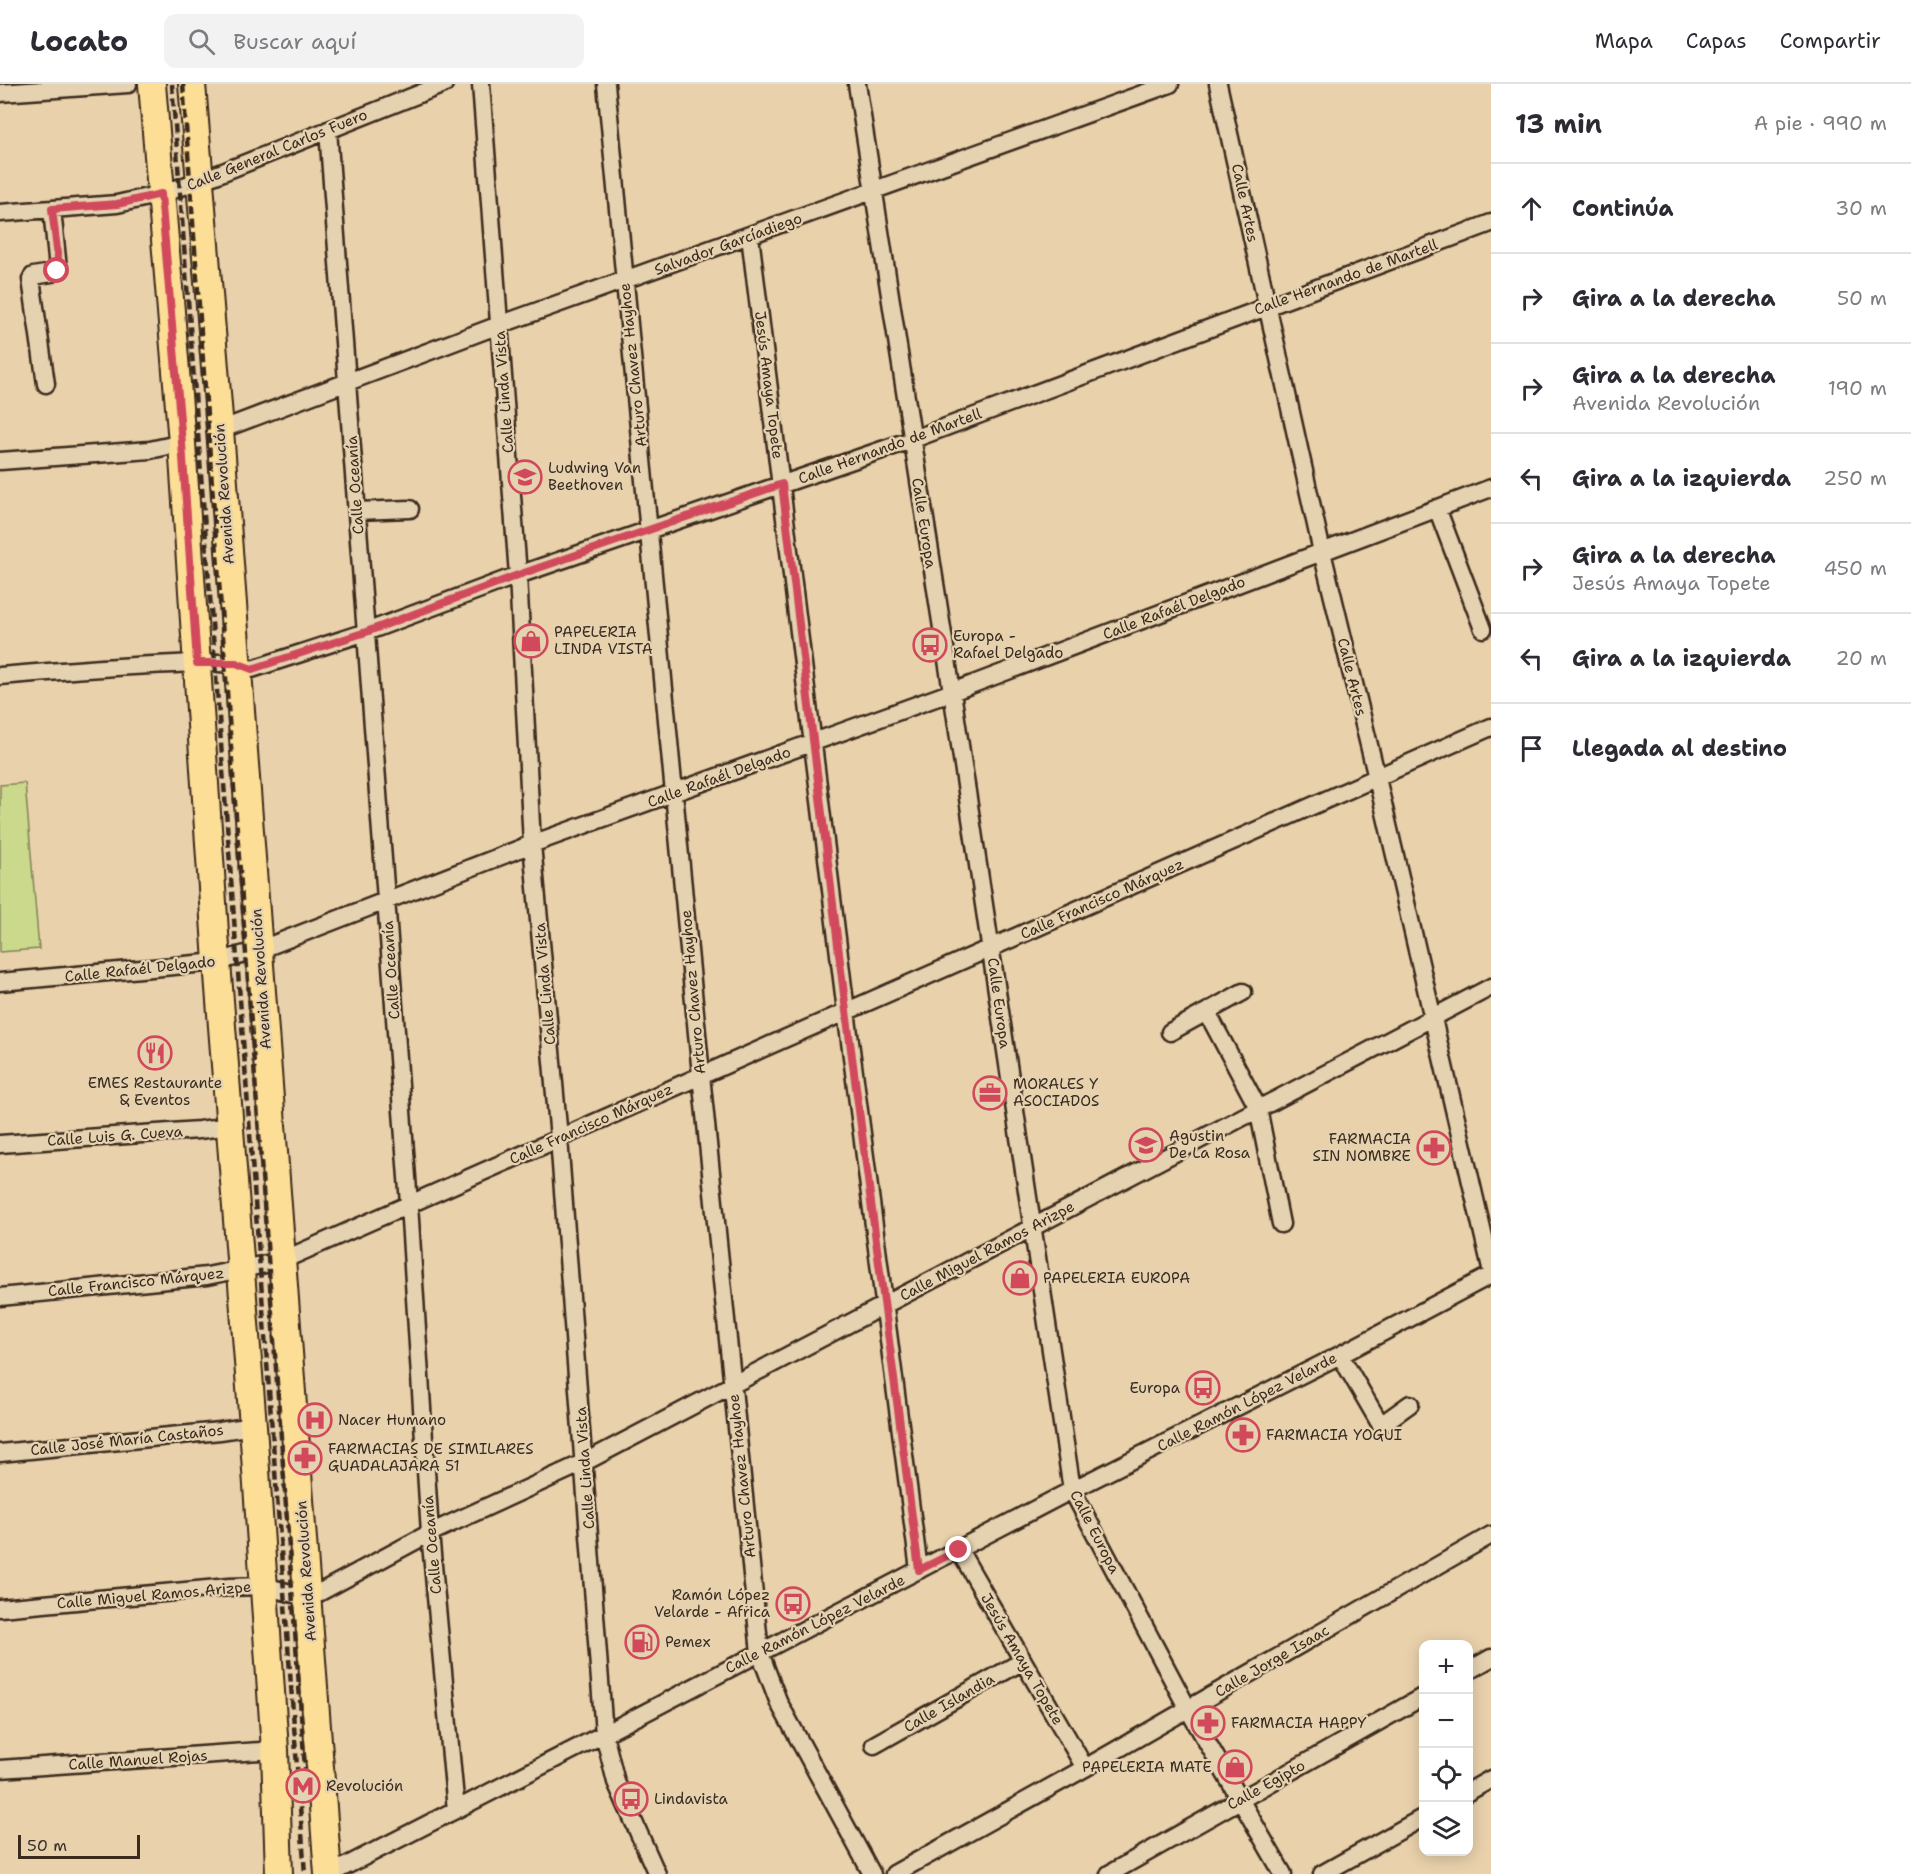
<!DOCTYPE html>
<html lang="es">
<head>
<meta charset="utf-8">
<style>
  body { margin:0; font-family:"Shantell Sans",sans-serif; background:#f2f2f3; color:#2b2b33 }
  .controls { position:absolute; right:18px; bottom:18px; display:grid; overflow:hidden; border-radius:12px; box-shadow:0 3px 15px #0003 }
  .controls button { width:54px; height:54px; display:grid; place-items:center; padding:0; border:0; border-bottom:2px solid #e1e1e2; background:#fff; color:#2b2b33; font:30px sans-serif }
  .scale { position:absolute; left:18px; bottom:15px; width:122px; box-sizing:border-box; padding-left:6px; border:3px solid #3b2a1e; border-top:0; font-size:16px; line-height:21px; white-space:nowrap; color:#3b2a1e; -webkit-text-stroke:4px #e5d2b0; paint-order:stroke }
  .stop { position:absolute; width:18px; height:18px; margin:-14px; border:4px solid #d1495b; border-radius:50%; background:#fff }
  .stop.end { background:#d1495b; border-color:#fff; box-shadow:0 2px 6px #0008 }
  .list { margin:0; padding:0; list-style:none }
  h2 { display:flex; justify-content:space-between; align-items:center; height:78px; margin:0; padding:0 24px; font-size:26px }
  h2 small { font-size:20px; font-weight:400; color:#7c7c81 }
  .list li { display:grid; grid-template-columns:39px 1fr auto; gap:18px; align-items:center; box-sizing:border-box; height:90px; padding:0 24px; border-top:2px solid #e1e1e2 }
  .list b { display:block; font-size:22px; white-space:nowrap }
  .list p { margin:0; font-size:20px; white-space:nowrap; color:#7c7c81 }
  .list em { font-size:20px; font-style:normal; color:#7c7c81 }
  .icon { flex:none; width:33px; height:33px; fill:none; stroke:currentColor; stroke-width:2; stroke-linecap:round; stroke-linejoin:round }
  .map { position:relative; flex:none; width:1491px; height:1790px; overflow:hidden }
  header { display:flex; align-items:center; gap:36px; box-sizing:border-box; height:84px; padding:0 30px; background:#fff; border-bottom:2px solid #e1e1e2 }
  header strong { font-size:28px }
  nav { display:flex; gap:33px; margin-inline-start:auto; font-size:21px }
  .search { width:420px; height:54px; background:#f2f2f3; display:flex; align-items:center; gap:15px; box-sizing:border-box; padding:0 21px; border-radius:12px; color:#7c7c81; font-size:22px }
  main { display:flex }
  aside { flex:1; background:#fff }
  .map>svg:first-child { display:block }
  .green { fill:#cad98c; stroke:#828255; stroke-width:1.5 }
  .lines { fill:none; stroke-linecap:round; stroke-linejoin:round }
  .street-casing { stroke:#3b2a1e; stroke-width:21 }
  .primary-casing { stroke:#3b2a1e; stroke-width:30 }
  .street { stroke:#e5d2b0; stroke-width:16 }
  .primary { stroke:#fcde96; stroke-width:26 }
  .rail { stroke:#3b2a1e; stroke-width:4.5; stroke-dasharray:9 4.5; stroke-linecap:butt }
  .route { stroke:#d1495b; stroke-width:8 }
  .labels { text-anchor:middle; stroke-width:4.5; stroke-linejoin:round; paint-order:stroke }
  .street-label { font-size:15px; fill:#3b2a1e; stroke:#e5d2b0 }
  .poi-label { font-size:15px; fill:#3b2a1e; stroke:#e5d2b0; text-anchor:start }
</style>
</head>
<body>
<header>
<strong>Locato</strong>
<div class="search"><svg class="icon" aria-label="search" viewBox="0 0 24 24"><circle cx="10" cy="10" r="6"/><path d="M15 15l6 6"/></svg>Buscar aquí</div>
<nav><a>Mapa</a><a>Capas</a><a>Compartir</a></nav>
</header>
<main>
<div class="map">
<svg width="1491" height="1790" viewBox="0 0 1491 1790">
  <rect width="100%" height="100%" fill="#e9d1ac"/>
  <filter id="ink" filterUnits="userSpaceOnUse"><feTurbulence type="fractalNoise" baseFrequency=".0167" numOctaves="2"/><feDisplacementMap in="SourceGraphic" scale="12" xChannelSelector="R" yChannelSelector="G"/><feConvolveMatrix kernelMatrix="1 2 1 2 8 2 1 2 1" color-interpolation-filters="sRGB"/></filter>
  <g filter="url(#ink)">
    <!-- green -->
    <path class="green" d="M 25,699 L 39,865 L 0,868 L 0,701 Z"/>
    <g class="lines">
      <!-- street casing -->
      <g class="street-casing">
        <path id="street" d="M 481,0 L 518,491 L 532,760 L 559,1054 L 604,1650 L 616,1698 L 657,1790
          M 606,0 L 701,991 L 760,1569 L 779,1619 L 872,1790
          M 857,0 L 952,608 L 1072,1406 L 1188,1625 L 1283,1790
          M 1218,0 L 1322,468 L 1377,694 L 1491,1184
          M 0,9 L 128,0
          M 328,46 L 409,1120 L 430,1449 L 456,1726
          M 0,129 L 117,120 L 161,110 L 213,92 L 444,0
          M 750,152 L 846,927 L 919,1486
          M 46,300 L 31,195 L 33,192 L 52,189 L 58,185 L 52,125
          M 220,346 L 499,241 L 1170,0
          M 0,377 L 150,366 L 182,359
          M 1437,424 L 1483,545
          M 357,427 L 410,425
          M 0,592 C 58,587 116,582 175,580 C 200,579 227,576 252,585 L 366,548 L 518,491 L 911,356 L 1491,139
          M 0,898 L 217,878 L 259,866 L 532,760 L 952,608 L 1491,404
          M 1207,928 L 1258,1024 L 1281,1140
          M 1170,948 L 1243,908
          M 0,1060 L 199,1046 L 230,1042
          M 0,1213 L 207,1192 L 281,1177 L 1491,643
          M 1340,1271 L 1379,1338 L 1385,1338 L 1410,1320
          M 0,1369 L 220,1347 L 253,1342
          M 959,1466 L 1085,1684
          M 0,1524 L 229,1503 L 264,1502 L 309,1514 L 313,1512 L 430,1449 L 585,1378 L 1491,903
          M 1468,1587 L 1491,1574
          M 874,1661 L 1023,1577
          M 0,1685 L 275,1666
          M 1468,1708 L 1491,1695
          M 330,1790 L 604,1650 L 1072,1406 L 1340,1271 L 1491,1191
          M 894,1790 L 1085,1684 L 1491,1451
          M 1109,1790 L 1424,1612
          M 1322,1790 L 1424,1733"/>
      </g>
      <!-- primary casing -->
      <g class="primary-casing">
        <path id="primary" d="M 152,0 L 182,359 L 217,878 L 253,1342 L 275,1666 L 279,1790
          M 192,0 L 220,346 L 328,1790"/>
      </g>
      <!-- street -->
      <use href="#street" class="street"/>
      <!-- primary -->
      <use href="#primary" class="primary"/>
      <!-- rail -->
      <path class="rail" d="M 172,0 L 305,1790
        M 183,0 L 305,1685"/>
    </g>
  </g>
  <g class="lines" filter="url(#ink)">
    <!-- route -->
    <path class="route" d="M 57,187 L 59,182 L 52,125 L 117,120 L 161,110 L 182,359 L 197,579 L 236,579 L 252,585 L 366,548 L 518,491 L 782,400 L 846,927 L 919,1486 L 959,1466"/>
  </g>
  <!-- icons -->
  <defs>
    <g id="school-ring" transform="scale(1.725)"><circle r="9.5" fill="#e5d2b0" stroke="#d1495b" stroke-width="1.5"/><path d="M0-5L7-2L0 1L-7-2ZM-4 1L0 2.5L4 1V4Q0 6-4 4Z" fill="#d1495b"/></g>
    <g id="shop-ring" transform="scale(1.725)"><circle r="9.5" fill="#e5d2b0" stroke="#d1495b" stroke-width="1.5"/><path d="M-5-2.5h2.3a2.7 3.5 0 0 1 5.4 0H5L5.5 6h-11ZM-1.5-2.5h3a1.5 2.3 0 0 0-3 0Z" fill="#d1495b"/></g>
    <g id="bus-ring" transform="scale(1.725)"><circle r="9.5" fill="#e5d2b0" stroke="#d1495b" stroke-width="1.5"/><path d="M-5-6H5V4H4V6H2V4H-2V6H-4V4H-5ZM-3.5-4V0h7V-4ZM-3.5 1.2v1.5H-2V1.2ZM2 1.2v1.5H3.5V1.2Z" fill="#d1495b"/></g>
    <g id="restaurant-ring" transform="scale(1.725)"><circle r="9.5" fill="#e5d2b0" stroke="#d1495b" stroke-width="1.5"/><path d="M-5-6h1v4h1v-4h1v4h1v-4h1v5L-1.5 .5V6h-2V.5L-5-1ZM5-6V6H3V1.5H1.5Q1.5-4 5-6Z" fill="#d1495b"/></g>
    <g id="office-ring" transform="scale(1.725)"><circle r="9.5" fill="#e5d2b0" stroke="#d1495b" stroke-width="1.5"/><path d="M-6-3h4V-5.5h4V-3h4V5H-6ZM-1-4.5V-3h2v-1.5ZM-6 0V1H6V0Z" fill="#d1495b"/></g>
    <g id="pharmacy-ring" transform="scale(1.725)"><circle r="9.5" fill="#e5d2b0" stroke="#d1495b" stroke-width="1.5"/><path d="M-2-6h4v4h4v4h-4v4h-4v-4h-4v-4h4Z" fill="#d1495b"/></g>
    <g id="hospital-ring" transform="scale(1.725)"><circle r="9.5" fill="#e5d2b0" stroke="#d1495b" stroke-width="1.5"/><path d="M-5-5h3v3.5h4V-5h3V5h-3V1.5h-4V5h-3Z" fill="#d1495b"/></g>
    <g id="fuel-ring" transform="scale(1.725)"><circle r="9.5" fill="#e5d2b0" stroke="#d1495b" stroke-width="1.5"/><path d="M-5.5-6h7V0h2V4h1.3V-2.5L3-4.5l.8-.8L6-3V5H2.5V1h-1V6h-7ZM-4.2-4.7v3.2H.2V-4.7Z" fill="#d1495b"/></g>
    <g id="metro-ring" transform="scale(1.725)"><circle r="9.5" fill="#e5d2b0" stroke="#d1495b" stroke-width="1.5"/><path d="M-5.5 5V-5H-3L0 0L3-5H5.5V5H3V-.5L0 4L-3-.5V5Z" fill="#d1495b"/></g>
  </defs>
  <g fill-rule="evenodd">
    <use href="#school-ring" x="525" y="393"/>
    <use href="#shop-ring" x="531" y="557"/>
    <use href="#bus-ring" x="930" y="561"/>
    <use href="#restaurant-ring" x="155" y="969"/>
    <use href="#office-ring" x="990" y="1009"/>
    <use href="#school-ring" x="1146" y="1061"/>
    <use href="#pharmacy-ring" x="1434" y="1064"/>
    <use href="#shop-ring" x="1020" y="1194"/>
    <use href="#bus-ring" x="1203" y="1304"/>
    <use href="#hospital-ring" x="315" y="1336"/>
    <use href="#pharmacy-ring" x="1243" y="1351"/>
    <use href="#pharmacy-ring" x="305" y="1374"/>
    <use href="#bus-ring" x="793" y="1520"/>
    <use href="#fuel-ring" x="642" y="1558"/>
    <use href="#pharmacy-ring" x="1208" y="1639"/>
    <use href="#shop-ring" x="1235" y="1683"/>
    <use href="#metro-ring" x="303" y="1702"/>
    <use href="#bus-ring" x="631" y="1715"/>
  </g>
  <g class="labels">
    <!-- street labels -->
    <g class="street-label">
      <text transform="translate(277 66) rotate(-22)" y="5">Calle General Carlos Fuero</text>
      <text transform="translate(1245 119) rotate(78)" y="5">Calle Artes</text>
      <text transform="translate(728 160) rotate(-20)" y="5">Salvador Garcíadiego</text>
      <text transform="translate(1346 193) rotate(-20)" y="5">Calle Hernando de Martell</text>
      <text transform="translate(633 281) rotate(-96)" y="5">Arturo Chavez Hayhoe</text>
      <text transform="translate(769 301) rotate(83)" y="5">Jesús Amaya Topete</text>
      <text transform="translate(504 308) rotate(-94)" y="5">Calle Linda Vista</text>
      <text transform="translate(890 362) rotate(-20)" y="5">Calle Hernando de Martell</text>
      <text transform="translate(355 401) rotate(-94)" y="5">Calle Oceanía</text>
      <text transform="translate(224 410) rotate(-94)" y="5">Avenida Revolución</text>
      <text transform="translate(924 439) rotate(81)" y="5">Calle Europa</text>
      <text transform="translate(1174 524) rotate(-21)" y="5">Calle Rafaél Delgado</text>
      <text transform="translate(1352 593) rotate(76)" y="5">Calle Artes</text>
      <text transform="translate(719 693) rotate(-20)" y="5">Calle Rafaél Delgado</text>
      <text transform="translate(1102 815) rotate(-24)" y="5">Calle Francisco Márquez</text>
      <text transform="translate(140 885) rotate(-6)" y="5">Calle Rafaél Delgado</text>
      <text transform="translate(391 886) rotate(-94)" y="5">Calle Oceanía</text>
      <text transform="translate(261 895) rotate(-94)" y="5">Avenida Revolución</text>
      <text transform="translate(545 900) rotate(-95)" y="5">Calle Linda Vista</text>
      <text transform="translate(693 908) rotate(-95)" y="5">Arturo Chavez Hayhoe</text>
      <text transform="translate(999 919) rotate(82)" y="5">Calle Europa</text>
      <text transform="translate(591 1040) rotate(-24)" y="5">Calle Francisco Márquez</text>
      <text transform="translate(115 1052) rotate(-4)" y="5">Calle Luis G. Cueva</text>
      <text transform="translate(987 1167) rotate(-28)" y="5">Calle Miguel Ramos Arizpe</text>
      <text transform="translate(136 1198) rotate(-6)" y="5">Calle Francisco Márquez</text>
      <text transform="translate(1247 1318) rotate(-27)" y="5">Calle Ramón López Velarde</text>
      <text transform="translate(127 1356) rotate(-6)" y="5">Calle José María Castaños</text>
      <text transform="translate(585 1384) rotate(-94)" y="5">Calle Linda Vista</text>
      <text transform="translate(742 1392) rotate(-96)" y="5">Arturo Chavez Hayhoe</text>
      <text transform="translate(1095 1448) rotate(63)" y="5">Calle Europa</text>
      <text transform="translate(432 1461) rotate(-95)" y="5">Calle Oceanía</text>
      <text transform="translate(306 1487) rotate(-94)" y="5">Avenida Revolución</text>
      <text transform="translate(154 1511) rotate(-5)" y="5">Calle Miguel Ramos Arizpe</text>
      <text transform="translate(815 1540) rotate(-27)" y="5">Calle Ramón López Velarde</text>
      <text transform="translate(1022 1575) rotate(60)" y="5">Jesús Amaya Topete</text>
      <text transform="translate(1272 1577) rotate(-30)" y="5">Calle Jorge Isaac</text>
      <text transform="translate(949 1619) rotate(-30)" y="5">Calle Islandia</text>
      <text transform="translate(138 1676) rotate(-4)" y="5">Calle Manuel Rojas</text>
      <text transform="translate(1266 1701) rotate(-29)" y="5">Calle Egipto</text>
    </g>
    <!-- poi labels -->
    <g class="poi-label">
      <text x="548" y="389">Ludwing Van<tspan x="548" dy="17">Beethoven</tspan></text>
      <text x="554" y="553">PAPELERIA<tspan x="554" dy="17">LINDA VISTA</tspan></text>
      <text x="953" y="557">Europa -<tspan x="953" dy="17">Rafael Delgado</tspan></text>
      <text x="155" y="1004" text-anchor="middle">EMES Restaurante<tspan x="155" dy="17">&amp; Eventos</tspan></text>
      <text x="1013" y="1005">MORALES Y<tspan x="1013" dy="17">ASOCIADOS</tspan></text>
      <text x="1169" y="1057">Agustin<tspan x="1169" dy="17">De La Rosa</tspan></text>
      <text x="1411" y="1060" text-anchor="end">FARMACIA<tspan x="1411" dy="17">SIN NOMBRE</tspan></text>
      <text x="1043" y="1199">PAPELERIA EUROPA</text>
      <text x="1180" y="1309" text-anchor="end">Europa</text>
      <text x="338" y="1341">Nacer Humano</text>
      <text x="1266" y="1356">FARMACIA YOGUI</text>
      <text x="328" y="1370">FARMACIAS DE SIMILARES<tspan x="328" dy="17">GUADALAJARA 51</tspan></text>
      <text x="770" y="1516" text-anchor="end">Ramón López<tspan x="770" dy="17">Velarde - Africa</tspan></text>
      <text x="665" y="1563">Pemex</text>
      <text x="1231" y="1644">FARMACIA HAPPY</text>
      <text x="1212" y="1688" text-anchor="end">PAPELERIA MATE</text>
      <text x="326" y="1707">Revolución</text>
      <text x="654" y="1720">Lindavista</text>
    </g>
  </g>
</svg>
<div class="controls">
<button>+</button>
<button>−</button>
<button><svg class="icon" aria-label="locate" viewBox="0 0 24 24"><circle cx="12" cy="12" r="6"/><path d="M12 2v4M12 18v4M2 12h4M18 12h4"/></svg></button>
<button><svg class="icon" aria-label="layers" viewBox="0 0 24 24"><path d="M12 4l9 5-9 5-9-5zM3 14l9 5 9-5"/></svg></button>
</div>
<div class="scale">50 m</div>
<div class="stop" style="left:57px;top:187px"></div>
<div class="stop end" style="left:959px;top:1466px"></div>
</div>
<aside>
<h2>13 min<small>A pie · 990 m</small></h2>
<ul class="list">
<li><svg class="icon" aria-label="ahead" viewBox="0 0 24 24"><path d="M12 20V5M6 11l6-6 6 6"/></svg><div><b>Continúa</b></div><em>30 m</em></li>
<li><svg class="icon" aria-label="right" viewBox="0 0 24 24"><path d="M7 20v-9h11M14 6l5 5-5 5"/></svg><div><b>Gira a la derecha</b></div><em>50 m</em></li>
<li><svg class="icon" aria-label="right" viewBox="0 0 24 24"><path d="M7 20v-9h11M14 6l5 5-5 5"/></svg><div><b>Gira a la derecha</b><p>Avenida Revolución</p></div><em>190 m</em></li>
<li><svg class="icon" aria-label="left" viewBox="0 0 24 24"><path d="M17 20v-9H6M10 6l-5 5 5 5"/></svg><div><b>Gira a la izquierda</b></div><em>250 m</em></li>
<li><svg class="icon" aria-label="right" viewBox="0 0 24 24"><path d="M7 20v-9h11M14 6l5 5-5 5"/></svg><div><b>Gira a la derecha</b><p>Jesús Amaya Topete</p></div><em>450 m</em></li>
<li><svg class="icon" aria-label="left" viewBox="0 0 24 24"><path d="M17 20v-9H6M10 6l-5 5 5 5"/></svg><div><b>Gira a la izquierda</b></div><em>20 m</em></li>
<li><svg class="icon" aria-label="arrive" viewBox="0 0 24 24"><path d="M6 21V4h12l-3 4 3 4H6"/></svg><div><b>Llegada al destino</b></div></li>
</ul>
</aside>
</main>
</body>
</html>
